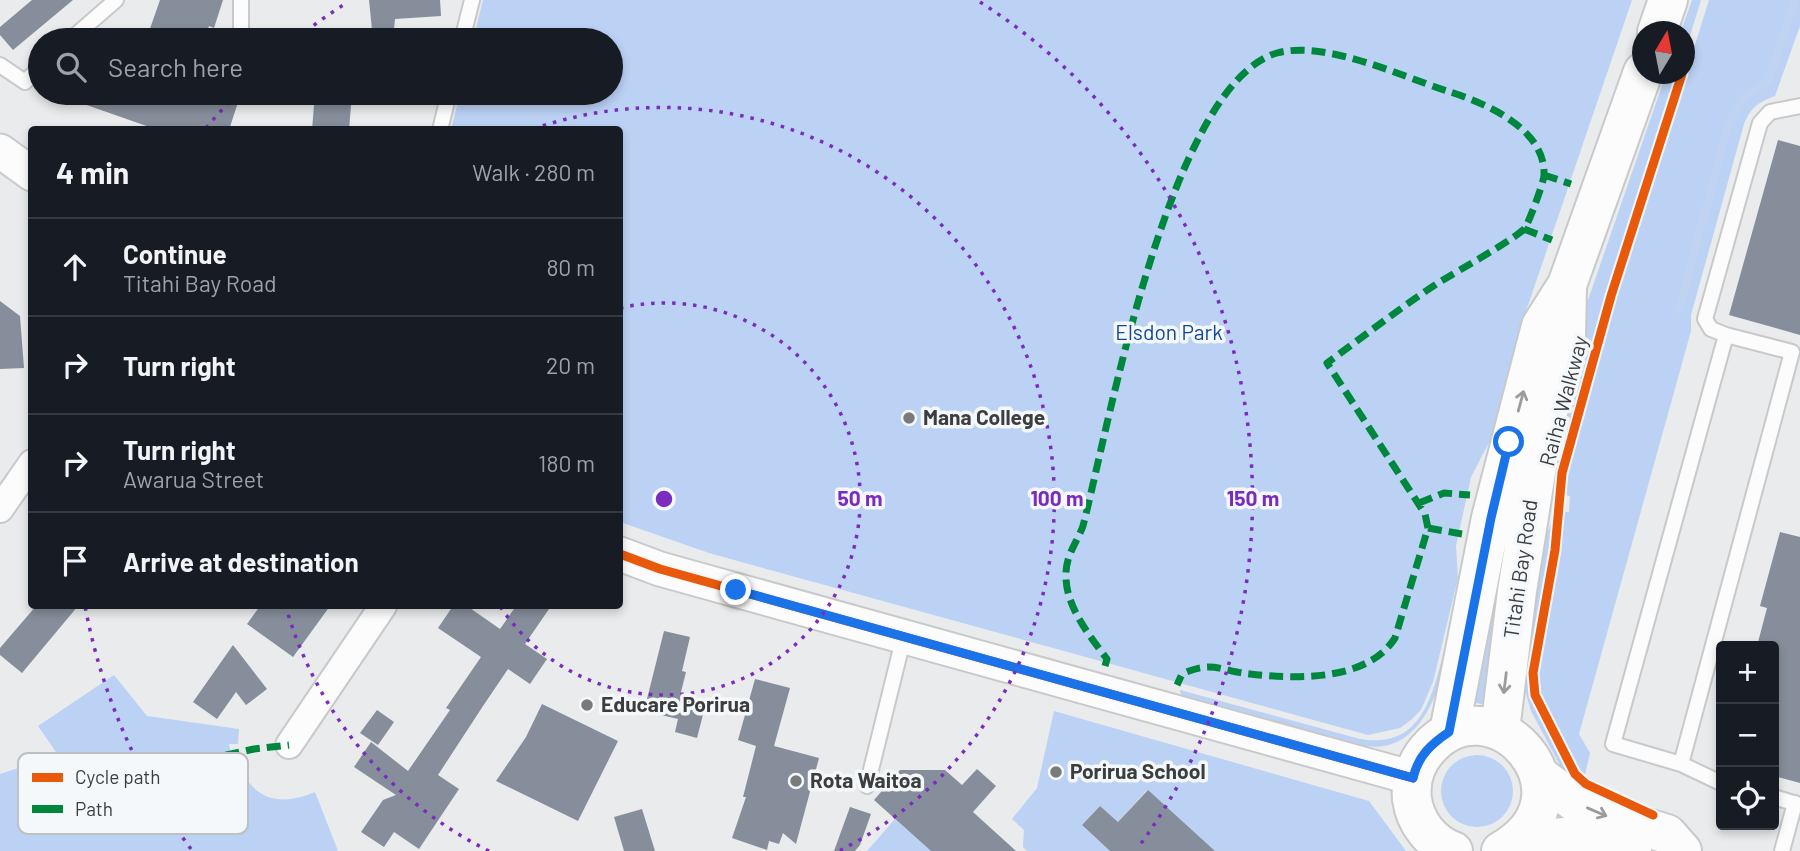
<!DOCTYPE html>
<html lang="en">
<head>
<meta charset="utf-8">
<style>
  body { margin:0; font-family:Barlow,sans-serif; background:#242831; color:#f1f3f6 }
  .controls { position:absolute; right:21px; bottom:21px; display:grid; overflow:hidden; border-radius:7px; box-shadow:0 4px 10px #0003 }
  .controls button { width:63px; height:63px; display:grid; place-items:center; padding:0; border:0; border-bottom:2px solid #363941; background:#171b24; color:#f1f3f6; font:35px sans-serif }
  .compass { position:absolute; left:1632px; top:21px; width:63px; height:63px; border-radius:50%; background:#171b24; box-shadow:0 4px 10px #0003; rotate:10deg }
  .stop { position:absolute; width:21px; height:21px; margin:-16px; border:5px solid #1a73e8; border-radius:50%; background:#fff }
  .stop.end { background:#1a73e8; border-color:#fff; box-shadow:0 2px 7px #0008 }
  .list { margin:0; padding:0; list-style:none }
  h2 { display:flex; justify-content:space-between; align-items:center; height:91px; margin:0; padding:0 28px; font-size:30px }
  h2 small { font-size:23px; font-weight:400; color:#9ea1a6 }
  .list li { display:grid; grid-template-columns:46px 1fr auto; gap:21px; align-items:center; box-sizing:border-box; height:98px; padding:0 28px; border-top:2px solid #363941 }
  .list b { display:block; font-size:26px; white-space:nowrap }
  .list p { margin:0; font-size:23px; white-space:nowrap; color:#9ea1a6 }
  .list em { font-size:23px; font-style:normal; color:#9ea1a6 }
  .icon { flex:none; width:38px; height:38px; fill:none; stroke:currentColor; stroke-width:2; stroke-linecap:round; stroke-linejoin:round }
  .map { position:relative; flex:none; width:1800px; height:851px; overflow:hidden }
  .search { position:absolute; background:#171b24; box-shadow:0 4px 10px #0003; left:28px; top:28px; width:595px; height:77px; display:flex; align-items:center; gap:18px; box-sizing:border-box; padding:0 24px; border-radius:38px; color:#9ea1a6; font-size:26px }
  .panel { position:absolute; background:#171b24; box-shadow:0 4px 10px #0003; left:28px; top:126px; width:595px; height:483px; border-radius:7px }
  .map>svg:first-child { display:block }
  .green { fill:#bbd2f5 }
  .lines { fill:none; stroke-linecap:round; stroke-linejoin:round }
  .stream { stroke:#c0d4f1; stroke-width:8 }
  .building { fill:#858e9a }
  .service-casing { stroke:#c8c9ca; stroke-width:18 }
  .minor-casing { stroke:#c8c9ca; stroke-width:30 }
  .tertiary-casing { stroke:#c8c9ca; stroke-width:37 }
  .secondary-casing { stroke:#c8c9ca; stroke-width:42 }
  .service { stroke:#fcfcfc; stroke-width:14 }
  .minor { stroke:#fcfcfc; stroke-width:26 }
  .tertiary { stroke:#fcfcfc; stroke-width:33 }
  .secondary { stroke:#fcfcfc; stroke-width:38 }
  .quiet { stroke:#00873e; stroke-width:7; stroke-dasharray:14 7; stroke-linecap:butt }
  .cycleway-casing { stroke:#f5f8fb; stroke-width:13 }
  .cycleway { stroke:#e8590c; stroke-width:9 }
  .oneway { stroke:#9c9c9d }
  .route { stroke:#1a73e8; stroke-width:9 }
  .ring { fill:none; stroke:#7b2cbf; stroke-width:3.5; stroke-dasharray:3.5 7 }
  .poi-dot { fill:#797a7b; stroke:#f5f8fb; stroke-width:2.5 }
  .labels { text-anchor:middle; stroke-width:7; stroke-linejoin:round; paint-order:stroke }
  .park-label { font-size:21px; fill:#114794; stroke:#f5f8fb }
  .street-label { font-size:21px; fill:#3c3d3e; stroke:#f5f8fb }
  .poi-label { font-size:21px; font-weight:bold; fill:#3c3d3e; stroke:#f5f8fb; text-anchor:start }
  .key { fill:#f5f8fb; stroke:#bec0c2; stroke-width:2 }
  .key-label { font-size:19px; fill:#3c3d3e }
  .centre { fill:#7b2cbf; stroke:#f5f8fb; stroke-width:3.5 }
  .ring-label { font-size:21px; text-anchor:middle; font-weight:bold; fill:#7b2cbf; stroke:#f5f8fb; stroke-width:7; stroke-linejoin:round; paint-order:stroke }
</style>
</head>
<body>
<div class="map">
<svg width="1800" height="851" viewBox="0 0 1800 851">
  <rect width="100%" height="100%" fill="#e9ebed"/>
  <!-- green -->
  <path class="green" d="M 483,0 L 1632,0 L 1524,317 L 1493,435 L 1471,477 L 1456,546 L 1458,578 L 1433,682 L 1421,710 L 1411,720 L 1400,728 L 1368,735 L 709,553 L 620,522 L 620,130 L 451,130 L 460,93 L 611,93 L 611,40 L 473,40 Z
    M 1692,0 L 1701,0 L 1685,52 L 1685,32 L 1681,31 Z
    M 1709,0 L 1800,0 L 1800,26 L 1775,96 C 1759,102 1751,107 1744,124 L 1691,315 L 1691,331 L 1579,734 L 1590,753 L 1584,778 L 1537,686 L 1563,512 L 1569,512 L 1570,496 L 1564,495 L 1565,479 L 1593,372 Z
    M 1666,74 L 1678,74 L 1628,228 L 1569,433 L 1563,432 L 1577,332 Z
    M 1543,351 L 1490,705 L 1475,703 L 1488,601 Z
    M 1555,512 L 1531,660 L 1530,689 L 1545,725 L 1577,783 L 1562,769 L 1531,711 L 1524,687 L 1538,558 Z
    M 1463,582 C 1451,635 1441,763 1360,745 L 1181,695 L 1180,690 L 1360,739 C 1419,749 1431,701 1443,655 C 1450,631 1456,607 1463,582 Z
    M 114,675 L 147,716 L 239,729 L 238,744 L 229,744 L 233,764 L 239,763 C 252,800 280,807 315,792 L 338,851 L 0,851 L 0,774 L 58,755 L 38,726 Z
    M 1054,711 L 1369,801 L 1406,851 L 1215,851 L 1147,790 L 1118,822 L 1100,806 L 1082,825 L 1110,851 L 1027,851 L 1023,847 L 1024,830 L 1012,819 L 1037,788 Z
    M1441 791a36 36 0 1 1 72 0a36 36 0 1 1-72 0Z
    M 895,819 L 931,851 L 867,851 Z"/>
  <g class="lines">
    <!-- stream -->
    <path class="stream" d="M 1679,310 L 1729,122 L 1742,99 L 1769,80 L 1795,0"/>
  </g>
  <!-- building -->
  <path class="building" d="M 32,0 L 73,0 L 13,50 L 0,35 L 0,27 Z
    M 160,0 L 223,0 L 214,28 L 209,26 L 204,40 L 146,40 Z
    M 369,0 L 440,0 L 441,16 L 395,19 L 393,40 L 373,40 Z
    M 62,93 L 241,93 L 229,130 L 158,130 L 61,96 Z
    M 315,93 L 352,93 L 349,130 L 312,130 Z
    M 1778,140 L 1800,146 L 1800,335 L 1729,315 Z
    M 0,301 L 20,316 L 24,368 L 0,369 Z
    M 1780,532 L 1800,537 L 1800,783 L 1774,776 L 1774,646 L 1757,646 L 1767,608 L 1760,606 Z
    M 36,606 L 78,606 L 22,673 L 0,655 L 0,648 Z
    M 260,606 L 330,606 L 293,657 L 247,624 Z
    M 453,606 L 467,606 L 500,629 L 516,606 L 551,606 L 525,644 L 547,659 L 530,684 L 508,669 L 483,706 L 438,775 L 459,789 L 419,849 L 394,832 L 384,847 L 361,832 L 383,800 L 396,795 L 354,767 L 371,742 L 408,771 L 450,710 L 446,708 L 481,657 L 438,628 Z
    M 664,631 L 690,637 L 682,671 L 686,672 L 680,696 L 706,703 L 697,738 L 675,732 L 678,719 L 644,711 Z
    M 233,645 L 267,689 L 246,705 L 236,692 L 217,719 L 193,702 Z
    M 755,679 L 790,688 L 774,746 L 819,758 L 796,844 L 783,833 L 779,844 L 769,841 L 767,850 L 732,838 L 746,797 L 743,797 L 756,746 L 738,740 Z
    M 542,704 L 618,741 L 578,821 L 496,781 L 526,737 Z
    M 377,710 L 394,722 L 378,745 L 360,733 Z
    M 977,769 L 996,786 L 973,812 L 1016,851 L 931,851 L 874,800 L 900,770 L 945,770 L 962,785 Z
    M 1148,790 L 1215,851 L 1110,851 L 1082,825 L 1100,806 L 1118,822 Z
    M 850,807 L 871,814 L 860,845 L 855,851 L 834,851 Z
    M 642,809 L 655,851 L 624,851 L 614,817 Z"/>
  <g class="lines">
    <!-- service casing -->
    <g class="service-casing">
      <path id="service" d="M 70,40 L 116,0
        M 241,40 L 241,0
        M 462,40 L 472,0
        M 0,65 L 25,82 L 40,67
        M 440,130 L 449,93
        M 1726,335 L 1792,352 L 1681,764 L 1613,744 Z
        M 1726,335 L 1711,329 L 1705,319 L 1760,123 L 1770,112 L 1800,106
        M 1681,764 L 1721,783
        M 867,786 L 904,636
        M 1774,797 L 1800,805
        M 1782,851 L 1795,803"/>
    </g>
    <!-- minor casing -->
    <g class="minor-casing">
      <path id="minor" d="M 0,509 L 32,463
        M 289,745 L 383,606"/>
    </g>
    <!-- tertiary casing -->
    <g class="tertiary-casing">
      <path id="tertiary" d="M 0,151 L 32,174
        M 620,554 L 660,569 L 1413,778"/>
    </g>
    <!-- secondary casing -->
    <g class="secondary-casing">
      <path id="secondary" d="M 1657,32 L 1668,0
        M 1500,730 L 1517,591 L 1541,441 L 1566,338 L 1567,287
        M 1449,732 L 1491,518 L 1541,326 L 1567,285 L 1643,72
        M 1540,776 L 1576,803 L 1611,817 L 1667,834 L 1682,851
        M 1516,842 L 1565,837 L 1632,851
        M 1453,851 C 1431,843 1415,822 1412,799 C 1410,781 1416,763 1427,750 C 1491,674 1601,795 1501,851"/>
    </g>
    <!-- service -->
    <use href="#service" class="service"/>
    <!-- minor -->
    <use href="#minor" class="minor"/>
    <!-- tertiary -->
    <use href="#tertiary" class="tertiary"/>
    <!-- secondary -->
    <use href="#secondary" class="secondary"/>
    <!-- quiet -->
    <path class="quiet" d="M 1544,175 L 1571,184
      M 1524,229 L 1552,240
      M 1419,503 L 1444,493 L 1470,495
      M 1428,528 L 1462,534
      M 1105,666 L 1107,659 C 1086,631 1058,597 1068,560 C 1071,549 1079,537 1083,526 C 1109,425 1170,84 1277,53 C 1325,40 1401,76 1447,91 C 1483,102 1546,128 1544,175 C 1544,182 1529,222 1525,228 C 1517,238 1454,273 1438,283 C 1400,308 1364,336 1327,363 L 1425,514 L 1428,528 L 1395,638 C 1367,682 1294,679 1250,674 C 1221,671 1212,660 1182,674 L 1177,685
      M 82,787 L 254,749 L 289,745"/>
    <!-- cycleway casing -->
    <g class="cycleway-casing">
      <path id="cycleway" d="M 620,554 L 660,569 L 1413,778
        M 1653,815 L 1586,784 L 1575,774 L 1535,695 L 1533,673 L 1555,550 L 1562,473 L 1611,296 L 1682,74"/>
    </g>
    <!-- cycleway -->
    <use href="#cycleway" class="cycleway"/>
  </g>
  <!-- one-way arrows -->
  <defs><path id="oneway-shaft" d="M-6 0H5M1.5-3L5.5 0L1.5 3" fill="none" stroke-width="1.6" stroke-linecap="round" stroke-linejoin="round" transform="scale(1.75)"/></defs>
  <g class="oneway">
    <use href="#oneway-shaft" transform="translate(1521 401) rotate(-75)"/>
    <use href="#oneway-shaft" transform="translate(1505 683) rotate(97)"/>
    <use href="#oneway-shaft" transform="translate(1597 812) rotate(23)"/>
  </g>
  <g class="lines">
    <!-- route -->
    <path class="route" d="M 736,590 L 1413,778 C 1418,756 1431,744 1449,732 L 1491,518 L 1509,442"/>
  </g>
  <!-- distance rings -->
  <g class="ring">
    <path d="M620 308A196 196 0 1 1 500 606"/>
    <path d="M489 851A393 393 0 0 1 286 607M533 129A393 393 0 0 1 839 851"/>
    <path d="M191 849A589 589 0 0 1 85 606M206 128A589 589 0 0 1 237 94M297 38A589 589 0 0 1 348 2M980 2A589 589 0 0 1 1137 849"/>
  </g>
  <!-- markers -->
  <g class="poi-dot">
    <circle cx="909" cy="418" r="7"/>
    <circle cx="587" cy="705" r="7"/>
    <circle cx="1056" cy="772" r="7"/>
    <circle cx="796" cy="781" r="7"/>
  </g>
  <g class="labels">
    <!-- park labels -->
    <g class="park-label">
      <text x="1169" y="340">Elsdon Park</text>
    </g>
    <!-- street labels -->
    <g class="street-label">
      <text transform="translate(1564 401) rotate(-75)" y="7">Raiha Walkway</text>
      <text transform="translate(1521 569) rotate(-82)" y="7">Titahi Bay Road</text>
    </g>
    <!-- poi labels -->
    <g class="poi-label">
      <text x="923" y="425">Mana College</text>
      <text x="601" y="712">Educare Porirua</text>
      <text x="1070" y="779">Porirua School</text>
      <text x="810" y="788">Rota Waitoa</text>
    </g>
  </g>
  <!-- legend -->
  <rect x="18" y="753" width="230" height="81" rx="10" class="key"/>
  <rect x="32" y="773" width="31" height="9" fill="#e8590c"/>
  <rect x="32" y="805" width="31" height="8" fill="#00873e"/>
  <g class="key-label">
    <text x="75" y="784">Cycle path</text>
    <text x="75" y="816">Path</text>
  </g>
  <circle cx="664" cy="499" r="10" class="centre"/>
  <g class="ring-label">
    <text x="860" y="506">50 m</text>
    <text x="1057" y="506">100 m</text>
    <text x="1253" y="506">150 m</text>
  </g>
</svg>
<div class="controls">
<button>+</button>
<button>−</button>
<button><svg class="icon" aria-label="locate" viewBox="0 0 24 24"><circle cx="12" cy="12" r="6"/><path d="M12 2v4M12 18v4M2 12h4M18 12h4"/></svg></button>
</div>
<svg class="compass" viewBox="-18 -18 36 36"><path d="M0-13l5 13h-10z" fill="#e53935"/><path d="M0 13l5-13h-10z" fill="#9ea1a6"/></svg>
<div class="stop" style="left:1509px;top:442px"></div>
<div class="stop end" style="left:736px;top:590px"></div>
<div class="search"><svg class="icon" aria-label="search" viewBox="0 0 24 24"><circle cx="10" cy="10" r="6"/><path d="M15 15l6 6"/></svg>Search here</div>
<section class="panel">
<h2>4 min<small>Walk · 280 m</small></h2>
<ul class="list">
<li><svg class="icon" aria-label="ahead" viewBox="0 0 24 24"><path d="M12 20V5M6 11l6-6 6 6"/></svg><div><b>Continue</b><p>Titahi Bay Road</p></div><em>80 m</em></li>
<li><svg class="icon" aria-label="right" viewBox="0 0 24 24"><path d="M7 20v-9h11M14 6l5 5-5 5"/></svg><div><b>Turn right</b></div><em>20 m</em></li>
<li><svg class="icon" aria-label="right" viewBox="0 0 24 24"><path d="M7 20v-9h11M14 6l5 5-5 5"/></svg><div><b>Turn right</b><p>Awarua Street</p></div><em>180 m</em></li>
<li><svg class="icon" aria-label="arrive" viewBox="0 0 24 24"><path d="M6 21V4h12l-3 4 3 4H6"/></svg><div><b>Arrive at destination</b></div></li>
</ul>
</section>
</div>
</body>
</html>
